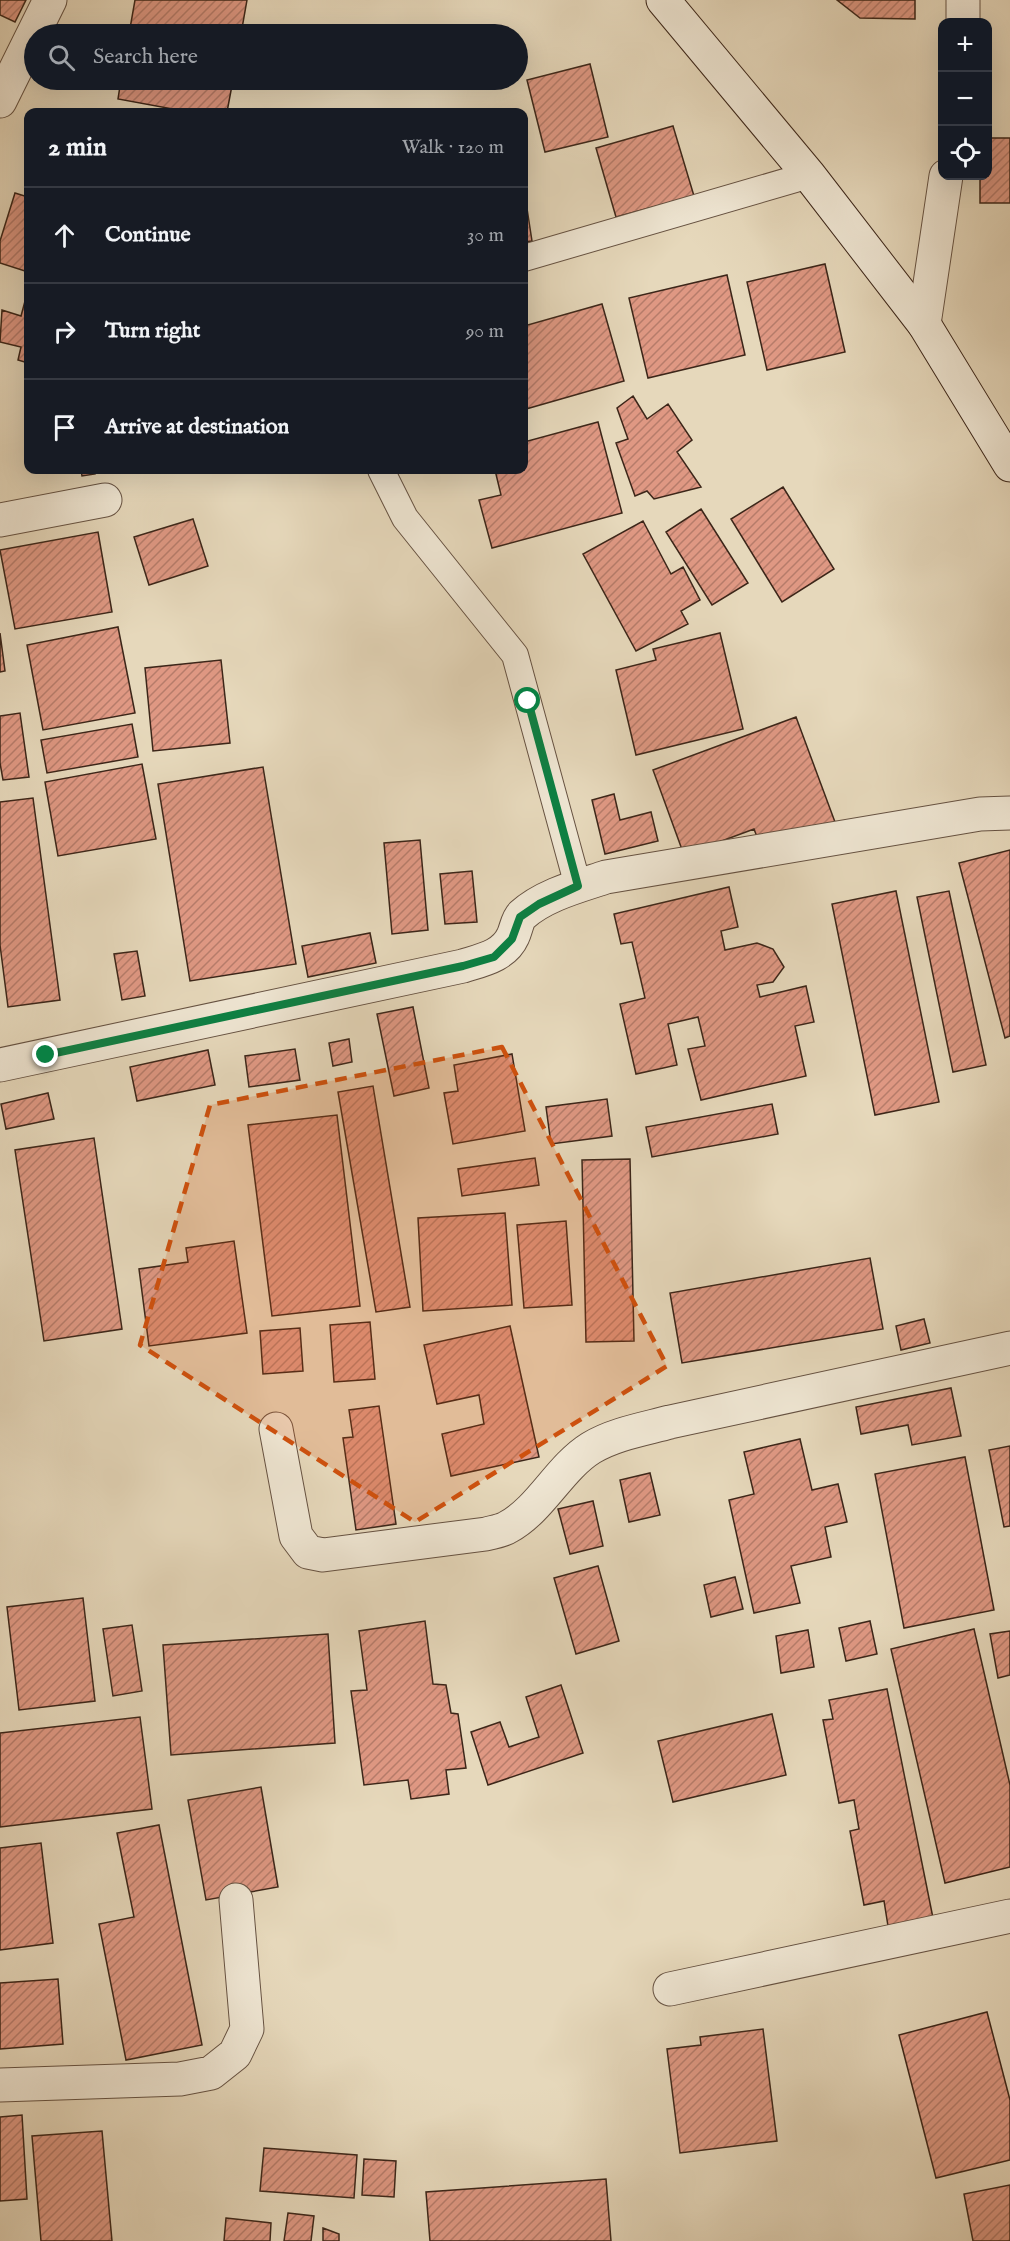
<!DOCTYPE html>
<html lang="en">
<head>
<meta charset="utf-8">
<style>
  body { margin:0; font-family:"IM FELL English",serif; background:#242831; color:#f1f3f6 }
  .controls { position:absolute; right:18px; top:18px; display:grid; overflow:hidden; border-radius:12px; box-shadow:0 6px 24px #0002 }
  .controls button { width:54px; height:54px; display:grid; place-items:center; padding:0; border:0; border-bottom:2px solid #363941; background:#171b24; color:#f1f3f6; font:30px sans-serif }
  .stop { position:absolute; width:18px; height:18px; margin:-14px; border:4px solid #0b8043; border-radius:50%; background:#fff }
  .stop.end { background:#0b8043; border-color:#fff; box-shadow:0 2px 6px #0008 }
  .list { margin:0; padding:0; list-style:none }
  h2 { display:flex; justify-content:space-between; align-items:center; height:78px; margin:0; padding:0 24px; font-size:26px }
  h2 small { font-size:20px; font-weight:400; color:#9ea1a6 }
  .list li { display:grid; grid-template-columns:39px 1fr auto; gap:18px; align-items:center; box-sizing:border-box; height:96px; padding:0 24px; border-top:2px solid #363941 }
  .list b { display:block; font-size:22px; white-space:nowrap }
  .list em { font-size:20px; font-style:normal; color:#9ea1a6 }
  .icon { flex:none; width:33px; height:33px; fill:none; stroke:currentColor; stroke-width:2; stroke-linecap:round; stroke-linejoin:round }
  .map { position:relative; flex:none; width:1010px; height:2241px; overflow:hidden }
  .search { position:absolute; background:#171b24; box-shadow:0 6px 24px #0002; left:24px; top:24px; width:504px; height:66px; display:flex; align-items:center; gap:15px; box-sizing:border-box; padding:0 21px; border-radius:33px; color:#9ea1a6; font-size:22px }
  .panel { position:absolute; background:#171b24; box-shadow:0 6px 24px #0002; left:24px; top:108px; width:504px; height:366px; border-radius:12px }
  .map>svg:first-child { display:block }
  .building { fill:url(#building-hatch); stroke:#3c2619; stroke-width:1.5 }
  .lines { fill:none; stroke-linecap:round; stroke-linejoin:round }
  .lane-casing { stroke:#665242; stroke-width:28 }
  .street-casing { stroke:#665242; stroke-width:35 }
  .secondary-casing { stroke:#3c2619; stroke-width:35 }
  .lane { stroke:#efe6d3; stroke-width:26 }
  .street { stroke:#efe6d3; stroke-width:33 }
  .secondary { stroke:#efe6d3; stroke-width:33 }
  .route { stroke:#0b8043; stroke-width:8 }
  .marked { fill:#ce510e; fill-opacity:0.2; stroke:#ce510e; stroke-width:4.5; stroke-dasharray:12 8; stroke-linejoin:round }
</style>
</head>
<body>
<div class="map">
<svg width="1010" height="2241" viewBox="0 0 1010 2241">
  <defs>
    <pattern id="building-hatch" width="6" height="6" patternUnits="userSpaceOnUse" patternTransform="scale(1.5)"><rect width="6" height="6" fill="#df9883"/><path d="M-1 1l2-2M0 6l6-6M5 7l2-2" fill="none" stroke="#b67c6a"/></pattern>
  </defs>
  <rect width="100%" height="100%" fill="#e6d8bb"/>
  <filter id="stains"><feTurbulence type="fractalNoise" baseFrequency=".00333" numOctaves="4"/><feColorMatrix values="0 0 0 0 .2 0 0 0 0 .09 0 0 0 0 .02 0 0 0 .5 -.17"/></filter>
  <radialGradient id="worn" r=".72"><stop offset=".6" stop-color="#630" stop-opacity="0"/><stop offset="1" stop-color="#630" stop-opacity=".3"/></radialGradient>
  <!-- building -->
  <path class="building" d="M 0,0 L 26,0 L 15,22 L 0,15 Z
    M 135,0 L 247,0 L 241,34 L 129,34 Z
    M 837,0 L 915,0 L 915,19 L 860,18 Z
    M 590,64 L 608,137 L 545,152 L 527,80 Z
    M 121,80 L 233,80 L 227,112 L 189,112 L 118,99 Z
    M 673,126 L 694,196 L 616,217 L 596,148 Z
    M 988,138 L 1010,138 L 1010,203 L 980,203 L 980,176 L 988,176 Z
    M 524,189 L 532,241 L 524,242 Z
    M 15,193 L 28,197 L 28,272 L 0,263 L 0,241 Z
    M 825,264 L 845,352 L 767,370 L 747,282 Z
    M 727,275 L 745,355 L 648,378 L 629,298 Z
    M 28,290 L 28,363 L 18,360 L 21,347 L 0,342 L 2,310 L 21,316 Z
    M 602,304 L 624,381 L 526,409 L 524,400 L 524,326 Z
    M 633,396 L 647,419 L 668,404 L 692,440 L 677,452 L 701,487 L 654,499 L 647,491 L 635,496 L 616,443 L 628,439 L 617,408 Z
    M 598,422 L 622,513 L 492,548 L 479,500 L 501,495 L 495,470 L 524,470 L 524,442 Z
    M 81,470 L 94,470 L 95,474 L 82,476 Z
    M 783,487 L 834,569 L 782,602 L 731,519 Z
    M 701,509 L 748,583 L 712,605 L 666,532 Z
    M 193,519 L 208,566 L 149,585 L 134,537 Z
    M 643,521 L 671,574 L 683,567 L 700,600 L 681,611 L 688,624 L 636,651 L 583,554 Z
    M 98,532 L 112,612 L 15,629 L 0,550 Z
    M 118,627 L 135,713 L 43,730 L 27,645 Z
    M 0,633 L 5,671 L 0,672 Z
    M 720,633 L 743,729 L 636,755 L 616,670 L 656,660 L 653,649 Z
    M 221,660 L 230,743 L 153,751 L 145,668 Z
    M 20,713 L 29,777 L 3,780 L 0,763 L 0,716 Z
    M 796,717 L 835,822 L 762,850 L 754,829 L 684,855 L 653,770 Z
    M 132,724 L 138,757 L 47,773 L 41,740 Z
    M 142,764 L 156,839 L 58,856 L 45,782 Z
    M 263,767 L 296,964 L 190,981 L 158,784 Z
    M 614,794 L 620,820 L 651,812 L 658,841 L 605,854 L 592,800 Z
    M 33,798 L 60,1000 L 8,1007 L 0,945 L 0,802 Z
    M 420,840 L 428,930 L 392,934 L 384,843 Z
    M 1010,850 L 1010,1036 L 1005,1038 L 959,863 Z
    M 472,871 L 477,922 L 445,924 L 440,874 Z
    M 729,887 L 738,927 L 721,931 L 725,950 L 757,943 L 773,949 L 784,967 L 773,982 L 757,985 L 760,997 L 806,986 L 814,1022 L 795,1026 L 806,1076 L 701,1100 L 688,1049 L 705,1046 L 698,1017 L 668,1024 L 677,1065 L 636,1074 L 620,1004 L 645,998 L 632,942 L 621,944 L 614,914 Z
    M 896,891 L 939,1102 L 875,1115 L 832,904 Z
    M 949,891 L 986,1065 L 953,1072 L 917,897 Z
    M 370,933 L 376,963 L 308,977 L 302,946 Z
    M 137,951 L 145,996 L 122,1000 L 114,954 Z
    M 413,1007 L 429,1088 L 394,1096 L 377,1014 Z
    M 349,1039 L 352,1062 L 333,1066 L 329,1043 Z
    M 295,1049 L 300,1080 L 249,1087 L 245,1056 Z
    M 208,1050 L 215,1085 L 137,1101 L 130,1067 Z
    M 512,1054 L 525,1131 L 453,1144 L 444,1093 L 458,1091 L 454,1065 Z
    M 373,1086 L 410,1307 L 376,1312 L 338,1092 Z
    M 48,1093 L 54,1119 L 6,1129 L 1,1104 Z
    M 607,1099 L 612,1136 L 551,1144 L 546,1107 Z
    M 772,1104 L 778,1134 L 652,1157 L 646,1127 Z
    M 337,1115 L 360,1306 L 272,1316 L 248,1125 Z
    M 94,1138 L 122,1329 L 44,1341 L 15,1150 Z
    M 535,1158 L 539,1185 L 462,1196 L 458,1169 Z
    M 630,1159 L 634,1341 L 586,1342 L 582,1160 Z
    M 505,1213 L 512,1305 L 423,1311 L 418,1218 Z
    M 566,1221 L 572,1305 L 524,1308 L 517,1225 Z
    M 234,1241 L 247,1333 L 149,1346 L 139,1269 L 188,1262 L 186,1248 Z
    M 870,1258 L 883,1329 L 682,1363 L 670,1293 Z
    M 924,1319 L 930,1343 L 901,1350 L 896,1326 Z
    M 370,1322 L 375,1379 L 334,1382 L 330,1325 Z
    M 510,1326 L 539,1457 L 451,1476 L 442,1434 L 484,1424 L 479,1395 L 437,1404 L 424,1345 Z
    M 300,1328 L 303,1371 L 263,1374 L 260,1331 Z
    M 951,1388 L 961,1436 L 912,1445 L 908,1425 L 861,1434 L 856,1407 Z
    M 379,1406 L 396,1524 L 356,1530 L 343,1438 L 353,1437 L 349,1410 Z
    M 800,1439 L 812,1490 L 838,1484 L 847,1522 L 825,1527 L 831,1557 L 791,1566 L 800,1603 L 754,1613 L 729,1500 L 754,1494 L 744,1452 Z
    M 1010,1446 L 1010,1526 L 1004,1527 L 989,1450 Z
    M 965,1457 L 994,1610 L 904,1628 L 875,1474 Z
    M 650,1473 L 660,1515 L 629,1522 L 620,1480 Z
    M 593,1501 L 603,1546 L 570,1554 L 558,1509 Z
    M 598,1566 L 619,1641 L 576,1654 L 554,1578 Z
    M 735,1577 L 743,1609 L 711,1617 L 704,1585 Z
    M 83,1598 L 95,1701 L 19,1710 L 7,1607 Z
    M 425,1621 L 433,1684 L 446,1685 L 451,1713 L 458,1714 L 466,1768 L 446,1770 L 449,1794 L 411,1799 L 408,1780 L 364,1785 L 351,1691 L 367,1690 L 359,1631 Z
    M 870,1621 L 877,1654 L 846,1661 L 839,1628 Z
    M 132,1625 L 142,1691 L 113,1696 L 103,1629 Z
    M 974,1629 L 1010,1785 L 1010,1867 L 945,1883 L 891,1649 Z
    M 808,1630 L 814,1667 L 781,1673 L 776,1636 Z
    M 1010,1631 L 1010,1675 L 998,1678 L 990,1634 Z
    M 328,1634 L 335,1743 L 171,1755 L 163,1645 Z
    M 561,1685 L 583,1753 L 488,1785 L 471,1732 L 500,1722 L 509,1747 L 539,1737 L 526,1697 Z
    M 887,1689 L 933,1918 L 888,1926 L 884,1901 L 864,1905 L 850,1831 L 859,1829 L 854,1800 L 839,1803 L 823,1720 L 833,1719 L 829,1700 Z
    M 772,1714 L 786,1775 L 673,1802 L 658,1741 Z
    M 140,1717 L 152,1809 L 0,1827 L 0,1733 Z
    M 261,1787 L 278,1887 L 206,1900 L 188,1800 Z
    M 159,1825 L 202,2045 L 126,2060 L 99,1924 L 134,1917 L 117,1833 Z
    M 41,1843 L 53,1943 L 0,1950 L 0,1848 Z
    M 58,1979 L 63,2044 L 0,2049 L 0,1983 Z
    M 987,2012 L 1010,2100 L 1010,2160 L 936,2178 L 899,2035 Z
    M 763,2029 L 777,2141 L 680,2153 L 667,2049 L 701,2045 L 700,2037 Z
    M 22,2115 L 27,2199 L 0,2201 L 0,2117 Z
    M 102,2131 L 112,2241 L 41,2241 L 32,2136 Z
    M 264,2148 L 357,2155 L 354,2198 L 260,2191 Z
    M 364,2159 L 396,2161 L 394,2197 L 362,2195 Z
    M 606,2179 L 611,2241 L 430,2241 L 426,2192 Z
    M 1010,2185 L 1010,2241 L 973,2241 L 964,2194 Z
    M 288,2213 L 314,2216 L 311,2241 L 284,2241 Z
    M 226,2218 L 271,2223 L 270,2241 L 224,2241 Z
    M 323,2228 L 339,2234 L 339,2241 L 323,2241 Z"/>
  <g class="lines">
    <!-- lane casing -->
    <g class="lane-casing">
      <path id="lane" d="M 524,258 L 809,175
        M 381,470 L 405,518 L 515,655 L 578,886"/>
    </g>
    <!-- street casing -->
    <g class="street-casing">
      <path id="street" d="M 963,22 L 963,0
        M 0,101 L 50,0
        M 924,324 L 946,176
        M 0,520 L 105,500
        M 0,1065 L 463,966 C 482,960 504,956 513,936 C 516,930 517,920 522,915 C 544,895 579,886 606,877 L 980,814 L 1010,813
        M 276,1429 L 296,1536 L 308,1552 L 323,1555 L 486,1534 C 493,1532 502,1531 508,1527 C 541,1509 559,1468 591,1448 C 614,1434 644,1429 670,1422 L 1010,1348
        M 670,1989 L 1010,1916
        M 0,2085 L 180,2079 L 211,2073 L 235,2054 L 247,2029 L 236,1900"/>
    </g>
    <!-- secondary casing -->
    <g class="secondary-casing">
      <path id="secondary" d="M 663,0 L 809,175 L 924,324 L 1010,465"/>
    </g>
    <!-- lane -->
    <use href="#lane" class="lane"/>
    <!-- street -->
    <use href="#street" class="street"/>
    <!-- secondary -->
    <use href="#secondary" class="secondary"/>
  </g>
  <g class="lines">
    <!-- route -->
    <path class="route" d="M 46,1055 L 463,966 L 494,957 L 512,939 L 520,917 L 539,904 L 578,886 L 528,701"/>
  </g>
  <!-- marked area -->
  <path class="marked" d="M 502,1047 L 667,1366 L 415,1522 L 140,1345 L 210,1105 Z"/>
  <rect width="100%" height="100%" filter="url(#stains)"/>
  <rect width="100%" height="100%" fill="url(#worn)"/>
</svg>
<div class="controls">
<button>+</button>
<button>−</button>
<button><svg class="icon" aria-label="locate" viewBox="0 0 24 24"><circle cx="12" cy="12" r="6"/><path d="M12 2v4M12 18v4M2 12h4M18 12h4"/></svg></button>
</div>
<div class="stop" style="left:528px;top:701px"></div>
<div class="stop end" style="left:46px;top:1055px"></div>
<div class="search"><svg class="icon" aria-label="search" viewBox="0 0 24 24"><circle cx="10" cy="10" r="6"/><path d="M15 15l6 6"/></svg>Search here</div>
<section class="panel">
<h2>2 min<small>Walk · 120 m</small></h2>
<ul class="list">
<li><svg class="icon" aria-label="ahead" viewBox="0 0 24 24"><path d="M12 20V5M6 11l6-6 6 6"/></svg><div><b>Continue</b></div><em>30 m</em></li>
<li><svg class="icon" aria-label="right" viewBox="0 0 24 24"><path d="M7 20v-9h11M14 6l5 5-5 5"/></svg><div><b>Turn right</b></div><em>90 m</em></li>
<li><svg class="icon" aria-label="arrive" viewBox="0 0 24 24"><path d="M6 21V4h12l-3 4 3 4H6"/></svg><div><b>Arrive at destination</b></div></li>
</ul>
</section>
</div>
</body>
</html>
